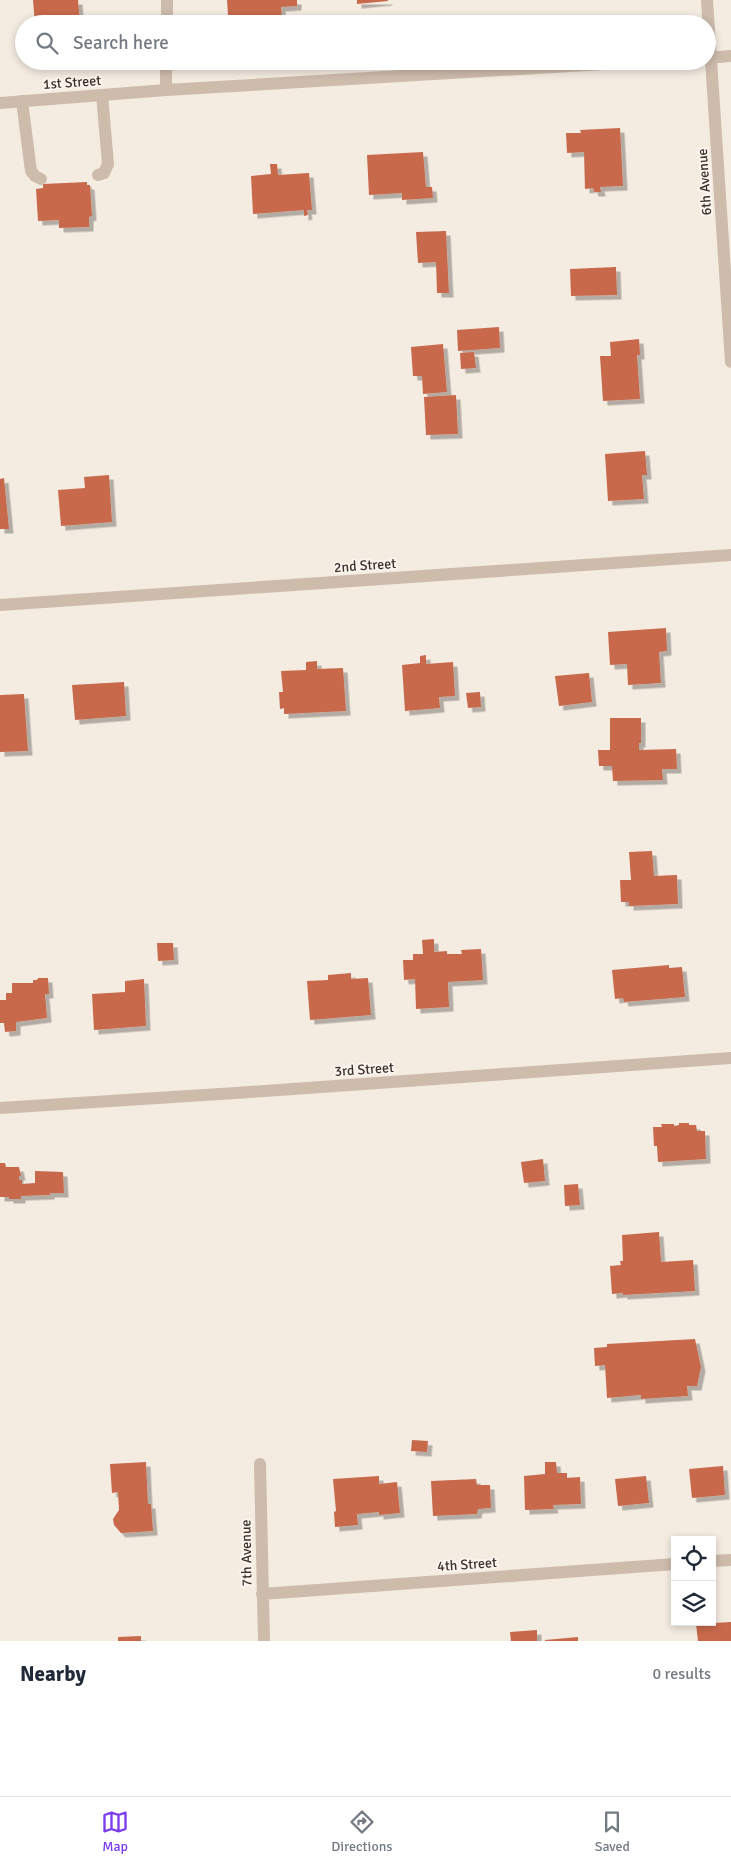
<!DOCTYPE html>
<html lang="en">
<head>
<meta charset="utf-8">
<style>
  body { margin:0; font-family:Signika,sans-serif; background:#f6f6f7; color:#1f2937 }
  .controls { position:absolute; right:15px; bottom:15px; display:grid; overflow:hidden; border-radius:0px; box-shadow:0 2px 8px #0003 }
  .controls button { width:45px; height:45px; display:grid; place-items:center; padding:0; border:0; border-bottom:1px solid #e0e1e3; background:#fff; color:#1f2937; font:25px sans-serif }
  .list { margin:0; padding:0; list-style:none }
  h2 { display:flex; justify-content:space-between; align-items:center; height:65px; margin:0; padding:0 20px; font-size:21px }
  h2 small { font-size:16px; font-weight:400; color:#747a83 }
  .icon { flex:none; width:28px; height:28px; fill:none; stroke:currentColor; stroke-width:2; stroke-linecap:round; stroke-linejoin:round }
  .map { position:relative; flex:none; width:731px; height:1641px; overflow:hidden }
  .search { position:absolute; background:#fff; box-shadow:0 2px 8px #0003; left:15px; right:15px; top:15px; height:55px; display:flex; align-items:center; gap:12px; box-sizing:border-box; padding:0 18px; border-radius:28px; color:#747a83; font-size:19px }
  .sheet { height:155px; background:#fff }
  nav { display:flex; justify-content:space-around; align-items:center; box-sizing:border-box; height:70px; border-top:1px solid #e0e1e3; background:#fff; font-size:14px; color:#747a83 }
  nav a { display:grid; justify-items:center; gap:2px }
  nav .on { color:#7c3aed }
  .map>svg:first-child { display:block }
  .building { fill:#c8694b; filter:url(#shadow) }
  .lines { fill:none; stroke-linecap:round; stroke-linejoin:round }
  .lane { stroke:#cdbbac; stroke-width:12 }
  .street { stroke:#cdbbac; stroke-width:12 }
  .labels { text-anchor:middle; stroke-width:4; stroke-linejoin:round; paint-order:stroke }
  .street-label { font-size:14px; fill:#3b302b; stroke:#fbf5ee }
</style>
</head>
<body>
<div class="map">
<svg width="731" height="1641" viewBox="0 0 731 1641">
  <defs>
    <filter id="shadow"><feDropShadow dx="4.5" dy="4.5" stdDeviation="0" flood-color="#0004"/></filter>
  </defs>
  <rect width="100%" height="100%" fill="#f4ebe1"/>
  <!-- building -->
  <path class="building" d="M 33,0 L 78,0 L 80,23 L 35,24 Z
    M 227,0 L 297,0 L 297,6 L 281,7 L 282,19 L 239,21 L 238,15 L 228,15 Z
    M 357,0 L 388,0 L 388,1 L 357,4 Z
    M 620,128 L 623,186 L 600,187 L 601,192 L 594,192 L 593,188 L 585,189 L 584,152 L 567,153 L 566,133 L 581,133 L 580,130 Z
    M 423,152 L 426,187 L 432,187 L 433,198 L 402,200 L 402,193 L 369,195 L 367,155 Z
    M 270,164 L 277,164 L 278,175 L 309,173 L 312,210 L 307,210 L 308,215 L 304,216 L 304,210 L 253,214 L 251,176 L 271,174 Z
    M 87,182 L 87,185 L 90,185 L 92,216 L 89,217 L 89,227 L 59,228 L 59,220 L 38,221 L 36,189 L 43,188 L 43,184 Z
    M 446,231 L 449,293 L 437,293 L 436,262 L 418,263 L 416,232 Z
    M 616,267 L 617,295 L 571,296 L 570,269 Z
    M 499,327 L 500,348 L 458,351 L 457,330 Z
    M 639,339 L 640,355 L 637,355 L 640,399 L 603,401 L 600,356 L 611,356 L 610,342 Z
    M 443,344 L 447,392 L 423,394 L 422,376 L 413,376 L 411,347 Z
    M 474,352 L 476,368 L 461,369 L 460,353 Z
    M 456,395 L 458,434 L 426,435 L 424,397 Z
    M 645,451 L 647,475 L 642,475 L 644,499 L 608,501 L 605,454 Z
    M 109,475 L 112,522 L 61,526 L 58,490 L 85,488 L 84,477 Z
    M 4,478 L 9,529 L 0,529 L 0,479 Z
    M 666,628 L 667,651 L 659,652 L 661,683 L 628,685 L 627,664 L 610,665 L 608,632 Z
    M 426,655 L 426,664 L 453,662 L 455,696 L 439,697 L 440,708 L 405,711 L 402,665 L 420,663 L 420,656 Z
    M 317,661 L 317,669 L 343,668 L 346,711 L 284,714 L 284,708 L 280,709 L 279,692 L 283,692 L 281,671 L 306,670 L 306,662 Z
    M 589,673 L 592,702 L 559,706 L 555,676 Z
    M 124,682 L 126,716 L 75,720 L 72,685 Z
    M 480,692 L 481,707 L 468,708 L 466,693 Z
    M 24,694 L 28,751 L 0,752 L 0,695 Z
    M 610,718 L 641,718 L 641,743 L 639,743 L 639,750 L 676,749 L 677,769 L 662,769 L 663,780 L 613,781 L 612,766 L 599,766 L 598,750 L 610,750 Z
    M 652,851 L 654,876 L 677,875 L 678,904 L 629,906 L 629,902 L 621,902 L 620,880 L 631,880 L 629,852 Z
    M 434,939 L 434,952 L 447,951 L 447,954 L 462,954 L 461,950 L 481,949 L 483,980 L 448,982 L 449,1007 L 416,1009 L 415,979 L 404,980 L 403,960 L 413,960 L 413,954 L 423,954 L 422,940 Z
    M 157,943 L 173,943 L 174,960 L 158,961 Z
    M 669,965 L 669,968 L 682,967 L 685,997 L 624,1002 L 623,998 L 615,999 L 612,970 Z
    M 351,973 L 351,979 L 368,978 L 371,1015 L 310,1020 L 307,981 L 328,980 L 328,975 Z
    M 38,978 L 48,978 L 49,994 L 45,994 L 47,1018 L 16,1022 L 16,1031 L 5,1032 L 4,1023 L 0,1023 L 0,1000 L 6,1000 L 6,993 L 12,993 L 12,983 L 33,983 L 33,980 L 37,980 Z
    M 144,979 L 146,1026 L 94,1030 L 92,994 L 125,992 L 125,981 Z
    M 679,1123 L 689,1123 L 689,1125 L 696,1125 L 697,1131 L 705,1131 L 706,1159 L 658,1162 L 657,1146 L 654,1146 L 653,1127 L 662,1127 L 661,1124 L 674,1124 L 674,1126 L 679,1125 Z
    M 543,1159 L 545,1181 L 524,1183 L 521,1162 Z
    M 0,1163 L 5,1163 L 6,1167 L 19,1167 L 21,1176 L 19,1176 L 19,1180 L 22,1180 L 22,1184 L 35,1183 L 35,1171 L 63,1172 L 64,1193 L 50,1193 L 50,1195 L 21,1196 L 21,1199 L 9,1199 L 9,1197 L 0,1197 Z
    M 578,1184 L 580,1205 L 565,1206 L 564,1185 Z
    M 659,1232 L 661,1262 L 693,1260 L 695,1291 L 623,1295 L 623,1293 L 612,1294 L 610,1266 L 621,1265 L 620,1261 L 623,1261 L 622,1235 Z
    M 695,1339 L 701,1367 L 697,1386 L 687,1386 L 688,1396 L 641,1399 L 641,1395 L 607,1398 L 605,1365 L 595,1366 L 594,1348 L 607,1347 L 607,1344 Z
    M 412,1440 L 428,1441 L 427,1452 L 411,1451 Z
    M 146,1462 L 148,1504 L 151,1504 L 153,1531 L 121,1533 L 114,1525 L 113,1519 L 119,1510 L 118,1492 L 112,1493 L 110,1464 Z
    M 545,1462 L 556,1462 L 557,1473 L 567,1473 L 567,1478 L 580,1477 L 581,1504 L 553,1505 L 554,1509 L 525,1510 L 524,1476 L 545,1474 Z
    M 723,1466 L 725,1495 L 692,1498 L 689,1469 Z
    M 379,1476 L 379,1484 L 397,1482 L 400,1513 L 379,1515 L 379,1512 L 357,1514 L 358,1525 L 335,1527 L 334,1512 L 336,1511 L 333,1479 Z
    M 646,1476 L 649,1503 L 618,1506 L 615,1479 Z
    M 476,1479 L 477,1485 L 490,1485 L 491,1508 L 478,1509 L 477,1514 L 433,1516 L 431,1481 Z
    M 731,1622 L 731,1641 L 698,1641 L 696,1624 Z
    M 537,1630 L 537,1641 L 511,1641 L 510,1632 Z
    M 141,1636 L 141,1641 L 118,1641 L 118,1637 Z
    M 578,1637 L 578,1641 L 545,1641 L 545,1640 Z"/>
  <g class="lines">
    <!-- lane -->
    <path class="lane" d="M 22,101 L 31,171 L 35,176 L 41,179
      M 98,175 L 104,173 L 108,164 L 102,95"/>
    <!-- street -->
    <path class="street" d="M 707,0 L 731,362
      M 167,24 L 167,0
      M 707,58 L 731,56
      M 166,90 L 166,61
      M 0,103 L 166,90 L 655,61
      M 0,605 L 731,555
      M 0,1108 L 236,1093 L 731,1058
      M 260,1464 L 264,1641
      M 712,1561 L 731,1560
      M 262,1594 L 675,1564"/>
  </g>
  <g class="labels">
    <!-- street labels -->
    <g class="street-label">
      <text transform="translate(72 82) rotate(-4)" y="5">1st Street</text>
      <text transform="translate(704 182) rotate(-94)" y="5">6th Avenue</text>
      <text transform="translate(365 565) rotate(-4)" y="5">2nd Street</text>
      <text transform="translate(364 1069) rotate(-4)" y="5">3rd Street</text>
      <text transform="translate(246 1553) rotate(-91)" y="5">7th Avenue</text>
      <text transform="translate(467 1564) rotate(-4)" y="5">4th Street</text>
    </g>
  </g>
</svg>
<div class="controls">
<button><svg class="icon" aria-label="locate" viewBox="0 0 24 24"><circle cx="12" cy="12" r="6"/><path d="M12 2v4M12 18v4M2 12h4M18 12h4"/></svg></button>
<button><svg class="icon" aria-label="layers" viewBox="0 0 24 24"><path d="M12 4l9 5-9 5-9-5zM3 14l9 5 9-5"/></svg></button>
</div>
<div class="search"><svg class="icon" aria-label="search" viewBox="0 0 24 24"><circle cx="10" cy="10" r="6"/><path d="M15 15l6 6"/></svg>Search here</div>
</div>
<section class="sheet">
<h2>Nearby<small>0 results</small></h2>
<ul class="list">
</ul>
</section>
<nav>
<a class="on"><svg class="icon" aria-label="map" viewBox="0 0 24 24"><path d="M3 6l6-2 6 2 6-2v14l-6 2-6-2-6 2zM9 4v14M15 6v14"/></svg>Map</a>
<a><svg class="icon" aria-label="directions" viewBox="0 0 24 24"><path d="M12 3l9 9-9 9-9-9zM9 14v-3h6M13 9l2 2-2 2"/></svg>Directions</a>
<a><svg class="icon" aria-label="saved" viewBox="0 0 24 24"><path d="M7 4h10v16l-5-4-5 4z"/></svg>Saved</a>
</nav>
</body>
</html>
